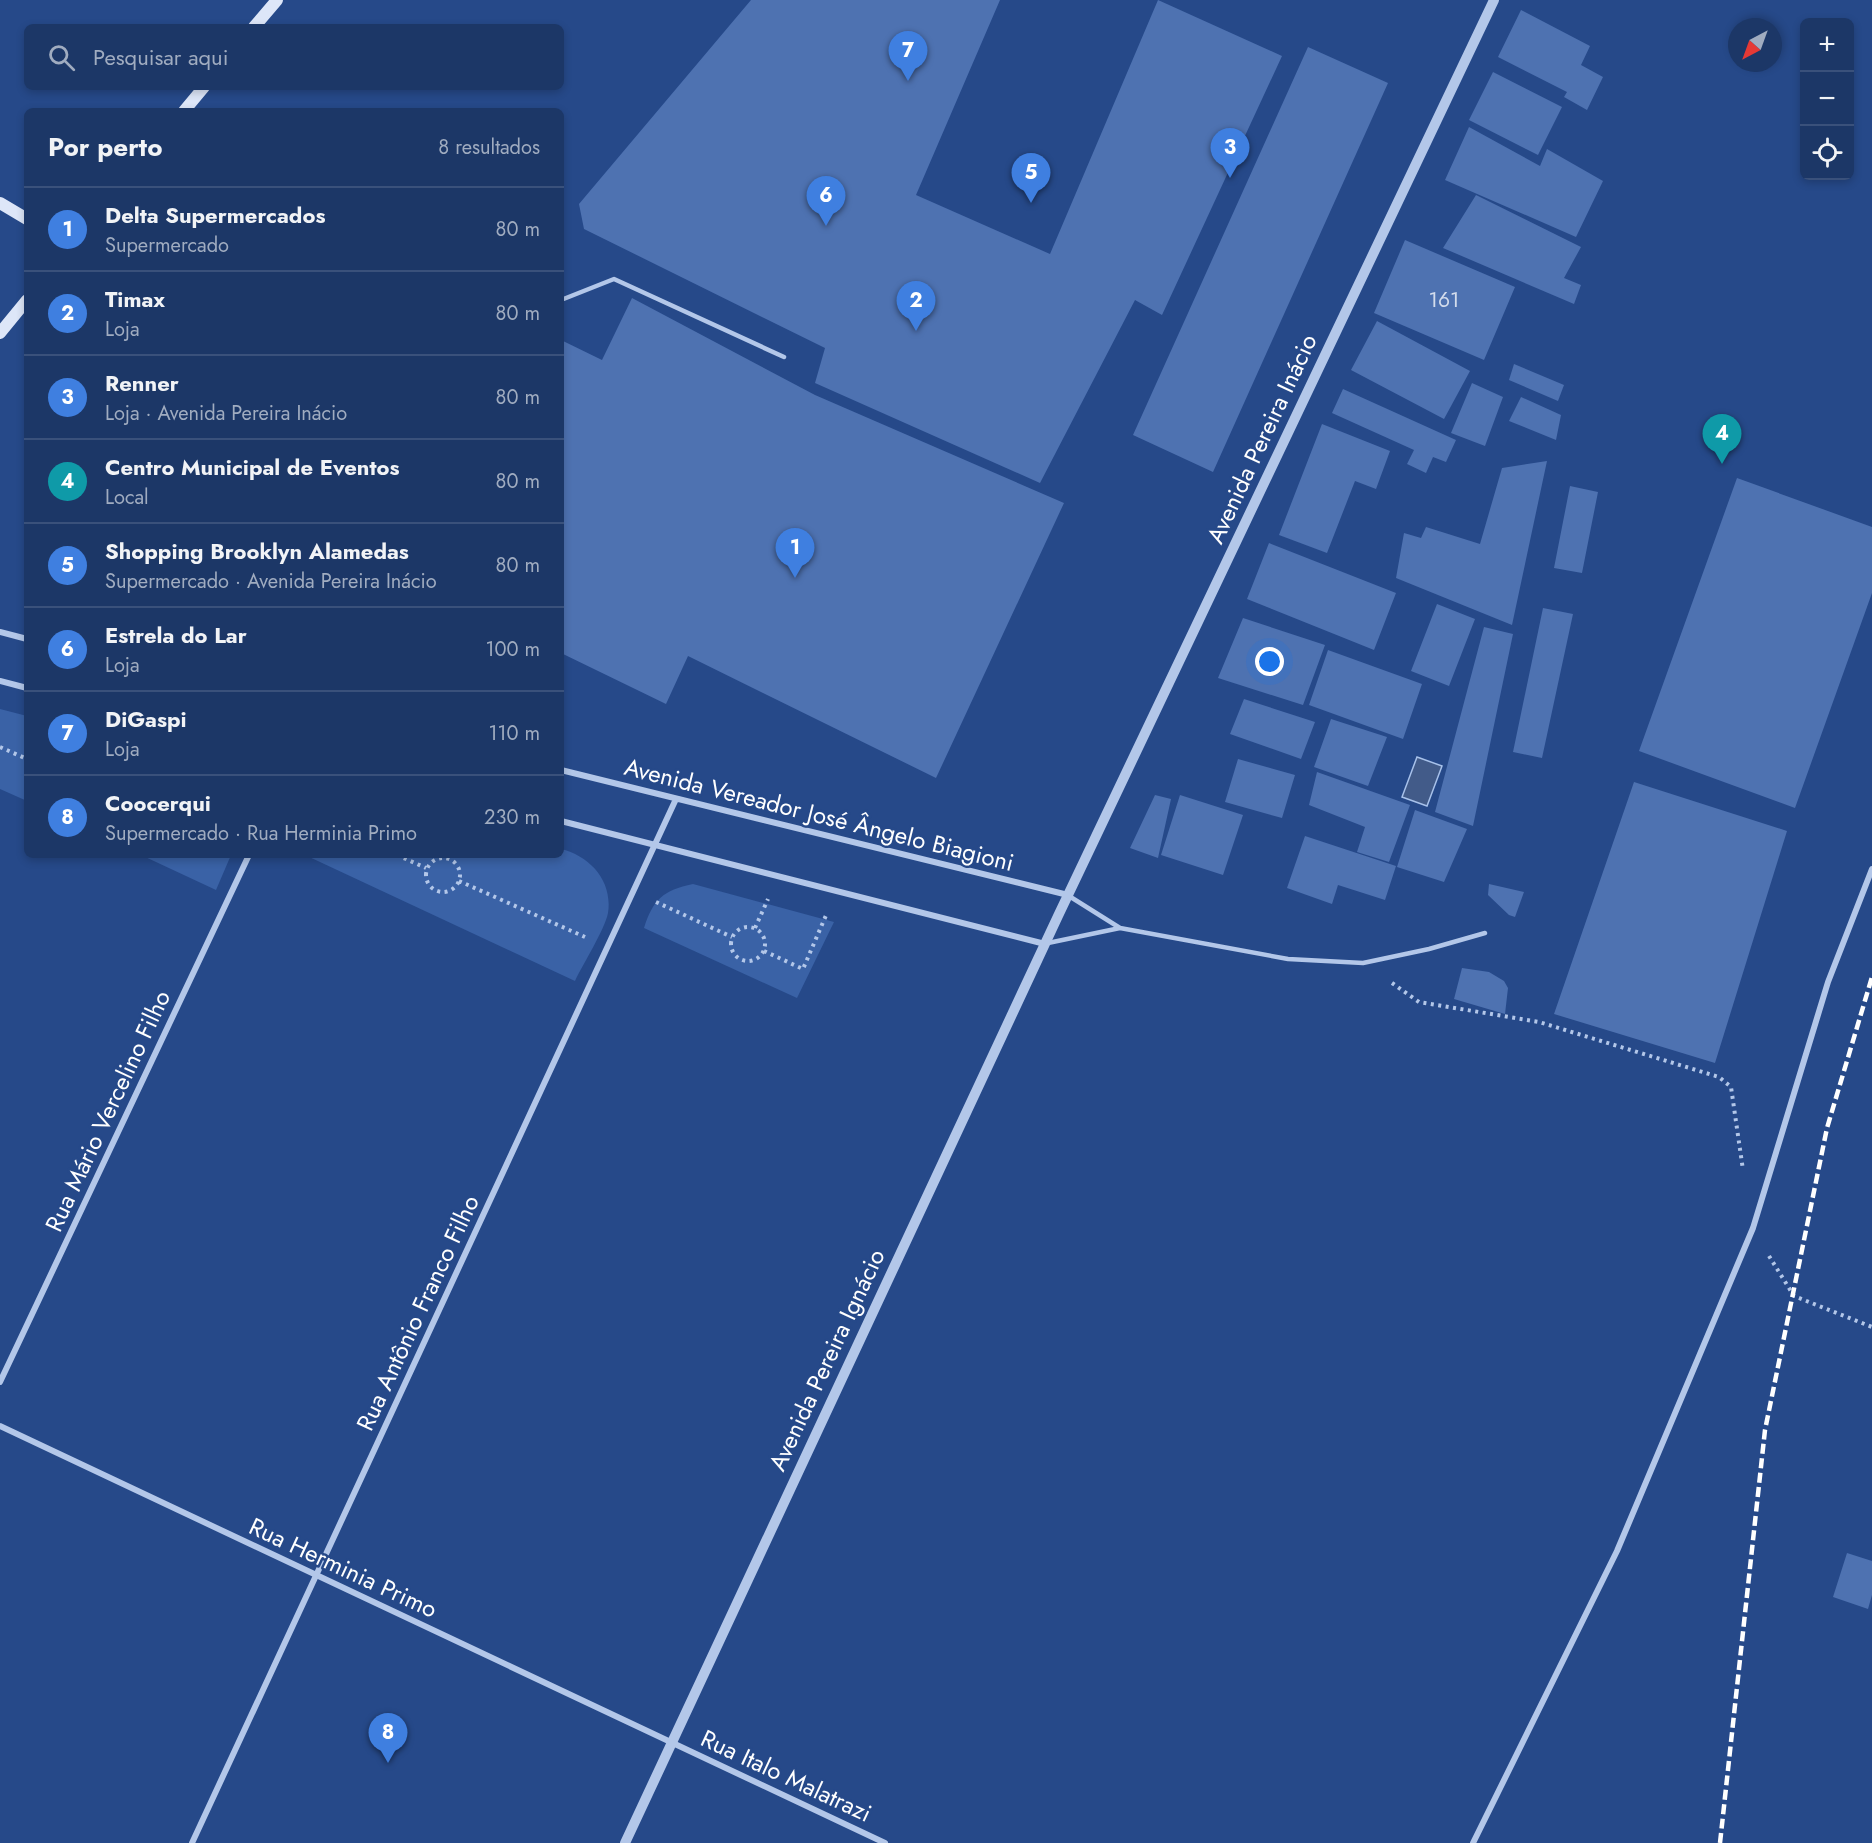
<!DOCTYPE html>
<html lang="pt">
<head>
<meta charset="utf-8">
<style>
  body { margin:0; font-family:Jost,sans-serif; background:#253f6d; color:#f1f3f6 }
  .controls { position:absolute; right:18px; top:18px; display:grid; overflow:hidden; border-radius:9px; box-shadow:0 3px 9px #0003 }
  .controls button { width:54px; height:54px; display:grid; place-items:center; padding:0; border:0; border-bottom:2px solid #3a517b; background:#1c3767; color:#f1f3f6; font:30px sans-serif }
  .compass { position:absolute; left:1728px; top:18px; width:54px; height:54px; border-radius:50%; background:#1c3767; box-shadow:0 3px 9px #0003; rotate:221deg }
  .you { position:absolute; left:1270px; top:662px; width:21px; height:21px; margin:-15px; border:4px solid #fff; border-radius:50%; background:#1a73e8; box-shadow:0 0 0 9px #1a73e833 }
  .badge { display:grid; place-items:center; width:39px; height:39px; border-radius:50%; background:#f3d977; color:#fff; font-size:20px; font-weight:700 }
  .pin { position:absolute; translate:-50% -50px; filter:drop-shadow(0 2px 3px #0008) }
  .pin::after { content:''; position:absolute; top:32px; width:21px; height:18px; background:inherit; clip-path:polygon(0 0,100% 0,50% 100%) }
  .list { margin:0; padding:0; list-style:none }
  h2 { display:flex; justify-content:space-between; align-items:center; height:78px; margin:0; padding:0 24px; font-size:26px }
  h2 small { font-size:20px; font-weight:400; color:#a0acc0 }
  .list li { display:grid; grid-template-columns:39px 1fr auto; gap:18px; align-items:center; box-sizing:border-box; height:84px; padding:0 24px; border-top:2px solid #3a517b }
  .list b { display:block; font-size:22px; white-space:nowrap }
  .list p { margin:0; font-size:20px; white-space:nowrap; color:#a0acc0 }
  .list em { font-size:20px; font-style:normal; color:#a0acc0 }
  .icon { flex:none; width:33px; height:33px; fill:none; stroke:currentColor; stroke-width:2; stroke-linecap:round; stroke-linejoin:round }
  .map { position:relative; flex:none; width:1872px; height:1843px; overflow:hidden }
  .search { position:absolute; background:#1c3767; box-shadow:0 3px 9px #0003; left:24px; top:24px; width:540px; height:66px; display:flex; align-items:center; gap:15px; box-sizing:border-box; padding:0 21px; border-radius:9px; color:#a0acc0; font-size:22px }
  .panel { position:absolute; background:#1c3767; box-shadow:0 3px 9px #0003; left:24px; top:108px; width:540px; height:750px; border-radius:9px }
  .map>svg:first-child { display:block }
  .green { fill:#3a62a6 }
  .water { fill:#425b89; stroke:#a7c1ea; stroke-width:1.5 }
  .building { fill:#4e72b1 }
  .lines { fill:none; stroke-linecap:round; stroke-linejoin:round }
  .path { stroke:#b3c7e9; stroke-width:4; stroke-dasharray:3 4.5; stroke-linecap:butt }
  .service { stroke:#b3c7e9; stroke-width:4.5 }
  .minor { stroke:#b3c7e9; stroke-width:6 }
  .tertiary { stroke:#b3c7e9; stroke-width:10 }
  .secondary { stroke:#dde6f8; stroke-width:12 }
  .rail { stroke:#fff; stroke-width:4.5; stroke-dasharray:10 4.5; stroke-linecap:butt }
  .labels { text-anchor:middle; stroke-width:5; stroke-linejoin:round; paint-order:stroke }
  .number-label { font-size:21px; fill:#d3dcec }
  .street-label { font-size:24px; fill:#fff; stroke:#264989 }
</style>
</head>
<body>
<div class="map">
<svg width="1872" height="1843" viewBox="0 0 1872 1843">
  <rect width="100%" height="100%" fill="#264989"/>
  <!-- green -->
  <path class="green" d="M 0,709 L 27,716 L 27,801 L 0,789 Z
    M 561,849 C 590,856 613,881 608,913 C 605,929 583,964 575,981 L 305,855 L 561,855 Z
    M 141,855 L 231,855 L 216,890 Z
    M 693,884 L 834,922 L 797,998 L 644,928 C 653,900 663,890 693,884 Z"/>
  <!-- water -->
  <path class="water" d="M 1417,757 L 1442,766 L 1427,806 L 1402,797 Z"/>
  <!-- building -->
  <path class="building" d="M 751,0 L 1000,0 L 916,195 L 1050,254 L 1158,0 L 1282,56 L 1162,315 L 1135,300 L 1040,483 L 815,383 L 825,348 L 584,229 L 579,204 Z
    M 1521,10 L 1590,46 L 1581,65 L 1603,77 L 1587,110 L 1564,97 L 1567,92 L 1498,57 Z
    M 1308,47 L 1388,83 L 1213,472 L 1133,435 Z
    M 1493,72 L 1562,107 L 1538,155 L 1469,120 Z
    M 1469,127 L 1540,166 L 1547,149 L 1603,181 L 1576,237 L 1445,180 Z
    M 1476,195 L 1581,247 L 1564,278 L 1581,285 L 1574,304 L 1443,248 Z
    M 1405,240 L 1515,287 L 1484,360 L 1374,313 Z
    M 632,298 L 815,395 L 1064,503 L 936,778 L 688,656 L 666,704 L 561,653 L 561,340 L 602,360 Z
    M 1377,321 L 1470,371 L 1444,419 L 1351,370 Z
    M 1514,364 L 1564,385 L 1558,401 L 1509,380 Z
    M 1472,383 L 1503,397 L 1485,446 L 1451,433 Z
    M 1343,389 L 1456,440 L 1446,462 L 1433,457 L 1426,473 L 1407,464 L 1414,450 L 1332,413 Z
    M 1521,397 L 1561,415 L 1556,440 L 1509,421 Z
    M 1322,424 L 1390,451 L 1376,489 L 1355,481 L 1327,553 L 1279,535 Z
    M 1547,461 L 1512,625 L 1396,578 L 1404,533 L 1421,538 L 1426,527 L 1480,544 L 1502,468 Z
    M 1737,478 L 1872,527 L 1872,593 L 1795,808 L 1639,751 Z
    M 1570,486 L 1598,492 L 1582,573 L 1554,568 Z
    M 1269,543 L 1396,593 L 1374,650 L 1247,599 Z
    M 1437,604 L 1475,619 L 1449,686 L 1411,671 Z
    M 1543,608 L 1573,614 L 1542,758 L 1513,752 Z
    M 1243,618 L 1325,645 L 1303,705 L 1218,678 Z
    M 1484,627 L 1513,634 L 1473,826 L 1435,812 Z
    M 1328,650 L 1422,684 L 1403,739 L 1309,705 Z
    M 1244,699 L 1315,722 L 1301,759 L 1230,734 Z
    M 1331,719 L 1387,737 L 1368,786 L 1314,767 Z
    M 1238,759 L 1295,775 L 1282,818 L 1225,802 Z
    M 1317,772 L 1410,805 L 1389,862 L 1357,852 L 1365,827 L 1309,805 Z
    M 1634,782 L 1787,831 L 1715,1063 L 1554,1014 Z
    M 1155,795 L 1171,799 L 1158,858 L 1130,848 Z
    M 1180,795 L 1243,815 L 1223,875 L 1161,855 Z
    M 1415,810 L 1467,829 L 1444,882 L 1397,867 Z
    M 1305,836 L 1396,866 L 1385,900 L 1338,885 L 1332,904 L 1287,888 Z
    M 1489,884 L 1524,892 L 1515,917 L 1509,915 L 1488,895 Z
    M 1462,968 L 1489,972 L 1504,981 L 1508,988 L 1505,1014 L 1454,999 Z
    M 1847,1553 L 1872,1561 L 1872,1595 L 1868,1609 L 1833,1597 Z"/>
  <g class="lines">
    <!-- path -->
    <path class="path" d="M 0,747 L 27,759
      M 397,855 L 426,868
      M426 875a17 17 0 1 1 34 0a17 17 0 1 1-34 0Z
      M 459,881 L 585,937
      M 656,902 L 732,937
      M731 944a17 17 0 1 1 34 0a17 17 0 1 1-34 0Z
      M 755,928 L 768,899
      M 764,951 L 803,969 L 827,913
      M 1392,983 L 1419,1002 L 1539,1022 L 1719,1077 L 1731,1087 L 1743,1170
      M 1769,1256 L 1794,1296 L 1872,1327"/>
    <!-- service -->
    <path class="service" d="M 561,300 L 614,279 L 784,357
      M 1069,896 L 1120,928
      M 1048,943 L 1120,928 L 1288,959 L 1363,963 L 1429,949 L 1485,933"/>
    <!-- minor -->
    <path class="minor" d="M 0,632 L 27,639
      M 0,681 L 27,688
      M 561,770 L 1068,895
      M 561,821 L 1045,944
      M 0,1382 L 249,855
      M 0,1426 L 885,1843
      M 192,1843 L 676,799
      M 1473,1843 L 1617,1551 L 1753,1228 L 1828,982 L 1872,869"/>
    <!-- tertiary -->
    <path class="tertiary" d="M 625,1843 L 1058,916 L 1494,0"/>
    <!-- secondary -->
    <path class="secondary" d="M 254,27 L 277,0
      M 184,111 L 204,87
      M 0,203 L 27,219
      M 0,333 L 27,300"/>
    <!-- rail -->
    <path class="rail" d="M 1720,1843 L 1765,1430 L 1827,1128 L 1872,977"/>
  </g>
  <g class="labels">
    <!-- number labels -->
    <g class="number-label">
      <text x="1444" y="307">161</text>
    </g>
    <!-- street labels -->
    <g class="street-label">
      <text transform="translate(1262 439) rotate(-65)" y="8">Avenida Pereira Inácio</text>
      <text transform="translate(819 815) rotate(14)" y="8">Avenida Vereador José Ângelo Biagioni</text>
      <text transform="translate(108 1111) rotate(-65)" y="8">Rua Mário Vercelino Filho</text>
      <text transform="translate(418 1313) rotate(-65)" y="8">Rua Antônio Franco Filho</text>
      <text transform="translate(827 1360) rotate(-65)" y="8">Avenida Pereira Ignácio</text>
      <text transform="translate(343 1568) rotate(25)" y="8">Rua Herminia Primo</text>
      <text transform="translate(786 1776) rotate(25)" y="8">Rua Italo Malatrazi</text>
    </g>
  </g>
</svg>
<div class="controls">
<button>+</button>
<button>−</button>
<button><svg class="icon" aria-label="locate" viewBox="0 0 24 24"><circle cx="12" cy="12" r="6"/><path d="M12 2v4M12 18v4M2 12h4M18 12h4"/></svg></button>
</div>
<svg class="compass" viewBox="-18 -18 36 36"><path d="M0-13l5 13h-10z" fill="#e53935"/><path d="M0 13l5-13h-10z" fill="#a0acc0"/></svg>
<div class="you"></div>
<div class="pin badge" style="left:795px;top:578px;background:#3f7fe0">1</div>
<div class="pin badge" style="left:916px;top:331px;background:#3f7fe0">2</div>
<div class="pin badge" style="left:1230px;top:178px;background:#3f7fe0">3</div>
<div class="pin badge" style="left:1722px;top:464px;background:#0f9aa8">4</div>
<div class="pin badge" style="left:1031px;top:203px;background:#3f7fe0">5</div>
<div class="pin badge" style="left:826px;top:226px;background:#3f7fe0">6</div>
<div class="pin badge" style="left:908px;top:81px;background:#3f7fe0">7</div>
<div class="pin badge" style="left:388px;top:1763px;background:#3f7fe0">8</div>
<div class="search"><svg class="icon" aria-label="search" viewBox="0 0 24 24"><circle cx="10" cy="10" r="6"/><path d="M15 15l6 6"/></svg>Pesquisar aqui</div>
<section class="panel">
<h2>Por perto<small>8 resultados</small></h2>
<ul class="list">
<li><span class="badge" style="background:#3f7fe0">1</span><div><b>Delta Supermercados</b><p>Supermercado</p></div><em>80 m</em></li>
<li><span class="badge" style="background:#3f7fe0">2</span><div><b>Timax</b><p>Loja</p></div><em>80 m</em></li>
<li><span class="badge" style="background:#3f7fe0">3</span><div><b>Renner</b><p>Loja · Avenida Pereira Inácio</p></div><em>80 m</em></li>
<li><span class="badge" style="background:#0f9aa8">4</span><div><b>Centro Municipal de Eventos</b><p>Local</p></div><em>80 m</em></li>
<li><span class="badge" style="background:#3f7fe0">5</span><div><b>Shopping Brooklyn Alamedas</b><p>Supermercado · Avenida Pereira Inácio</p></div><em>80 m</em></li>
<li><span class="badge" style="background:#3f7fe0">6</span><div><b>Estrela do Lar</b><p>Loja</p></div><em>100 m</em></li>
<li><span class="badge" style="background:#3f7fe0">7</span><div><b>DiGaspi</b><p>Loja</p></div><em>110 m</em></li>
<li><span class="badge" style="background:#3f7fe0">8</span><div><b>Coocerqui</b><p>Supermercado · Rua Herminia Primo</p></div><em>230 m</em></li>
</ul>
</section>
</div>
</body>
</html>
